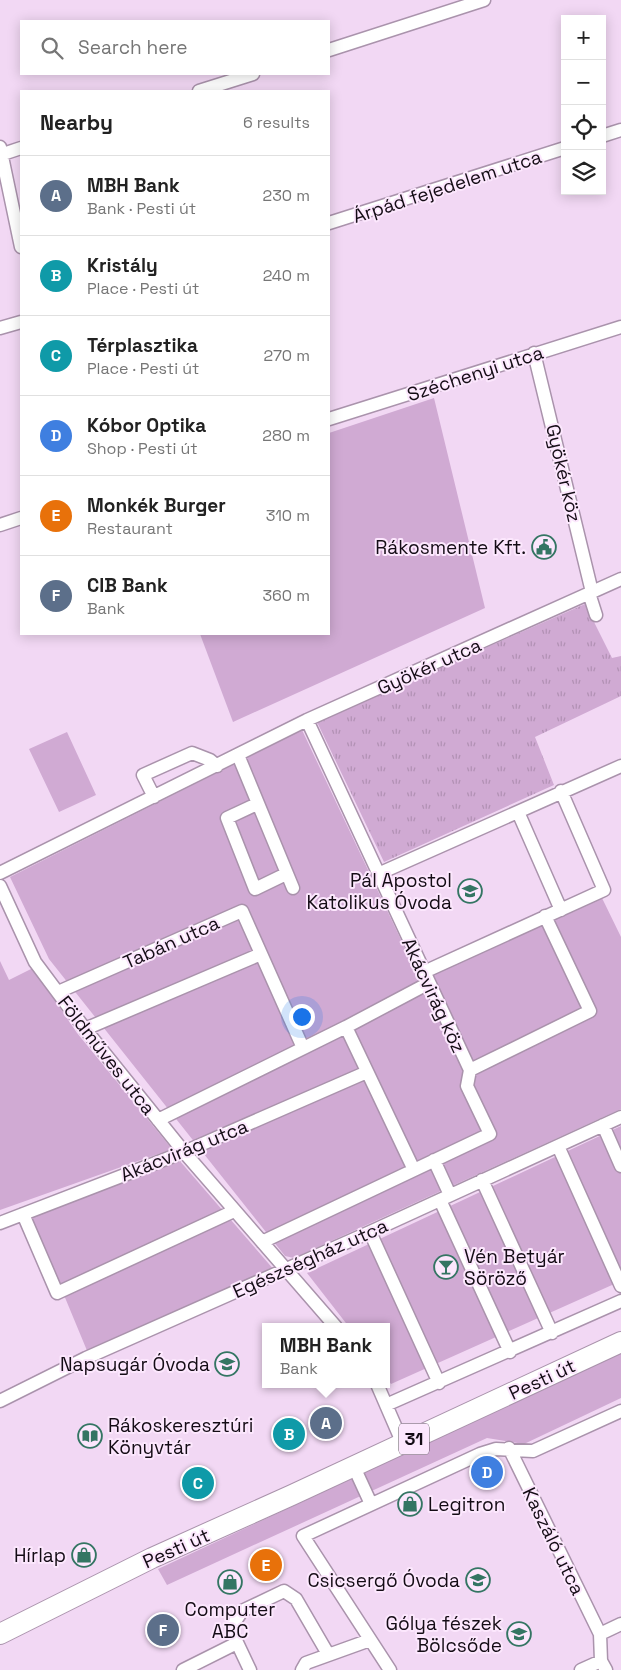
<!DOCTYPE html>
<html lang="en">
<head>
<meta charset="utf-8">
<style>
  body { margin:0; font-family:"Space Grotesk",sans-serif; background:#f6f6f6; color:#222 }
  .controls { position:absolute; right:15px; top:15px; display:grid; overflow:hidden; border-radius:0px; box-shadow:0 2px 12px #0003 }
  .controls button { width:45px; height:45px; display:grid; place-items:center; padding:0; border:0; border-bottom:1px solid #e0e0e0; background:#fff; color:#222; font:25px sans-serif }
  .you { position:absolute; left:301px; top:1016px; width:18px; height:18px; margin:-12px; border:4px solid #fff; border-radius:50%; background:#1a73e8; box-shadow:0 0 0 8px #1a73e833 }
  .badge { display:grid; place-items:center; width:32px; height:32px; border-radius:50%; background:#2563eb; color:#fff; font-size:16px; font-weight:700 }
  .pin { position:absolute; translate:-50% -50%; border:2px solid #fff; box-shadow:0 1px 5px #0006 }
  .popup { position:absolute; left:262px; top:1323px; width:128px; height:65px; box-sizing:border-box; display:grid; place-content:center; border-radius:0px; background:#fff; filter:drop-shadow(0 1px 4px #0005); font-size:16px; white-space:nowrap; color:#767676 }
  .popup b { font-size:19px; color:#222 }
  .popup::after { content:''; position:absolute; left:50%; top:100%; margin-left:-10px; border:10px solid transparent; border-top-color:#fff }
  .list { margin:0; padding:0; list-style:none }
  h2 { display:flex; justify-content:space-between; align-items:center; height:65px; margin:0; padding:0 20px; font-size:21px }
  h2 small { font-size:16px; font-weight:400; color:#767676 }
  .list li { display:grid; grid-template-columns:32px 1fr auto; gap:15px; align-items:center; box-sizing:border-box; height:80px; padding:0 20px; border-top:1px solid #e0e0e0 }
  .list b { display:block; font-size:19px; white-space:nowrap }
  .list p { margin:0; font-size:16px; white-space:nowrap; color:#767676 }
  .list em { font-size:16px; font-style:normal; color:#767676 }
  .icon { flex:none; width:28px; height:28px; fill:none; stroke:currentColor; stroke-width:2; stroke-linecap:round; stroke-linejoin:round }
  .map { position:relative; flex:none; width:621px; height:1670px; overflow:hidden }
  .search { position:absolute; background:#fff; box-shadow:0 2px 12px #0003; left:20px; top:20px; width:310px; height:55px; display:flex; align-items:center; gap:12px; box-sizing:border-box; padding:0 18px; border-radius:0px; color:#767676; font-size:19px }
  .panel { position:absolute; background:#fff; box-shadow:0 2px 12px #0003; left:20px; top:90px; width:310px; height:545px; border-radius:0px }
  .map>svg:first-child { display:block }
  .grass { fill:url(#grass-tufts) }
  .park { fill:#d0aad3 }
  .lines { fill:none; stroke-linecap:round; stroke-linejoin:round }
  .street-casing { stroke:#aa93ac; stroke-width:15 }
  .primary-casing { stroke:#aa93ac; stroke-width:22 }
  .street { stroke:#fff; stroke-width:12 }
  .primary { stroke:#fff; stroke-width:20 }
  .labels { text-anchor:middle; stroke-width:4; stroke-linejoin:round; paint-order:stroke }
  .shield { fill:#fce7fd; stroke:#5a4e5b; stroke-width:1 }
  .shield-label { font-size:18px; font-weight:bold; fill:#140c15 }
  .street-label { font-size:19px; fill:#140c15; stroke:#fce7fd }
  .poi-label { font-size:19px; fill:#140c15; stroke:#fce7fd; text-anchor:end }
</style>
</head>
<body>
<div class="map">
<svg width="621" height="1670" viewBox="0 0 621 1670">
  <defs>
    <pattern id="grass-tufts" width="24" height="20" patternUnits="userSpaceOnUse" patternTransform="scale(1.25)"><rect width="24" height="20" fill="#d0aad3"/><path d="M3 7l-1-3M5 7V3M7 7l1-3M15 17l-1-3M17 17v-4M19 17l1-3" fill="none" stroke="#b291b4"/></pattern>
  </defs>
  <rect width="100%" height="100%" fill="#f2d8f4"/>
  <!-- grass -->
  <path class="grass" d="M 585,604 L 612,658 L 621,656 L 621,696 L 535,737 L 554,785 L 384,862 L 317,722 Z"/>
  <!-- park -->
  <path class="park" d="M 434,398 L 485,608 L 233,722 L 200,634 L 329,634 L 329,433 Z
    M 302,730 L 419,978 L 602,898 L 621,937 L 621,1109 L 294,1258 L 285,1256 L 49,959 L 10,877 Z
    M 67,732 L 96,795 L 59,812 L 29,749 Z
    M 0,961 L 9,980 L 33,968 L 77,1033 L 172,1149 L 0,1210 Z
    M 621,1126 L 621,1281 L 391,1384 L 386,1377 L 386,1327 L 349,1327 L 307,1273 Z
    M 179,1160 L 275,1271 L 88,1353 L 32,1218 Z
    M 621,1353 L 621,1398 L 524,1444 L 487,1438 L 167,1585 L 158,1569 Z"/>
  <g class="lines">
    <!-- street casing -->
    <g class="street-casing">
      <path id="street" d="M 329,50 L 484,0
        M 199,91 L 253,74
        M 602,136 L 621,130
        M 0,147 L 21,247
        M 0,155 L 21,148
        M 329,223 L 565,148
        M 0,328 L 21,322
        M 534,353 L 592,592
        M 329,419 L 621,327
        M 0,525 L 21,518
        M 589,593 L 596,615
        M 238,755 L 293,888
        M 154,797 L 143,775 L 192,753 L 210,760 L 217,766
        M 257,804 L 227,818 L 255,889 L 286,874
        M 518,812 L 561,910
        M 0,873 L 307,720 L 621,579
        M 378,874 L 621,766
        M 0,886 L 35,962 L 85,1029 L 184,1152 L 336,1327
        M 424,972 L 604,890 L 561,791
        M 58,992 L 242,911 L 303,1048
        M 346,1027 L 414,1170
        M 85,1029 L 261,954
        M 470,1070 L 590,1011 L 545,916
        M 158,1120 L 346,1027 L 429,983
        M 603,1125 L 621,1166
        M 558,1146 L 621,1286
        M 434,1160 L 450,1195
        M 482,1180 L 552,1333
        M 440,1200 L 510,1352
        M 23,1214 L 57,1293 L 234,1211
        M 0,1223 L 184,1152 L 367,1072
        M 370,1232 L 439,1383
        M 262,1242 L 490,1134 L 467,1086 L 470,1070 L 307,720
        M 377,1384 L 403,1444
        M 0,1401 L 86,1358 L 370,1232 L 621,1117
        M 386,1405 L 621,1301
        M 509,1448 L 600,1634 L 601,1661 L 606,1670
        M 354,1467 L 371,1504
        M 600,1634 L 621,1624
        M 183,1670 L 237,1643
        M 250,1670 L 233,1634 L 232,1626 L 242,1611 L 284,1591 L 296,1599 L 328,1654
        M 302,1670 L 306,1663 L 370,1640
        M 390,1670 L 303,1536 L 480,1454 L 496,1449 L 533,1451 L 621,1411
        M 581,1670 L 601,1661"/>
    </g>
    <!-- primary casing -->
    <g class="primary-casing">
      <path id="primary" d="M 0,1634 L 152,1558 L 292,1495 L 621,1342"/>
    </g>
    <!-- street -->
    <use href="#street" class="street"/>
    <!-- primary -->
    <use href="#primary" class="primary"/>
  </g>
  <!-- icons -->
  <defs>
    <g id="civic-ring" transform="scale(1.25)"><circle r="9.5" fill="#fce7fd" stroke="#347563" stroke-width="1.5"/><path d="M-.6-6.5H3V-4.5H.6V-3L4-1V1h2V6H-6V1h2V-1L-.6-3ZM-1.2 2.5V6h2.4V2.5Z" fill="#347563"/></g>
    <g id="school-ring" transform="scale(1.25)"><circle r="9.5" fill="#fce7fd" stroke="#347563" stroke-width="1.5"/><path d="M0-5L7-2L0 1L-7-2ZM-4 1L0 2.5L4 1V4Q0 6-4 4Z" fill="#347563"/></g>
    <g id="bar-ring" transform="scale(1.25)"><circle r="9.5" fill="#fce7fd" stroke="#347563" stroke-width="1.5"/><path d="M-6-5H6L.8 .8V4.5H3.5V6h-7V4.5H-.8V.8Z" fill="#347563"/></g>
    <g id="library-ring" transform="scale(1.25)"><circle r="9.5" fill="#fce7fd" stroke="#347563" stroke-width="1.5"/><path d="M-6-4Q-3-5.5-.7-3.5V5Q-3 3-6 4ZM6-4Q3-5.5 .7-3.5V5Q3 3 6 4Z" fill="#347563"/></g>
    <g id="shop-ring" transform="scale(1.25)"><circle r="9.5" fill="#fce7fd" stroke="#347563" stroke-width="1.5"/><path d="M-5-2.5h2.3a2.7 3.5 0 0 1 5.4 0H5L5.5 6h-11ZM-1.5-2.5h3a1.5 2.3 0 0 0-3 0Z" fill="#347563"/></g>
  </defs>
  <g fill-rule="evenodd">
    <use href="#civic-ring" x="544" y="547"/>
    <use href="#school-ring" x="470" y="891"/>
    <use href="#bar-ring" x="446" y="1267"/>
    <use href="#school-ring" x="227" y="1364"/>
    <use href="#library-ring" x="90" y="1436"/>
    <use href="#shop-ring" x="410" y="1504"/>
    <use href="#shop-ring" x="84" y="1555"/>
    <use href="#school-ring" x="478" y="1580"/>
    <use href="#shop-ring" x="230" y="1582"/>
    <use href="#school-ring" x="519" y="1634"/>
  </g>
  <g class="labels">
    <!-- shield labels -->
    <rect class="shield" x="399" y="1423.5" width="30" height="31" rx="4"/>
    <g class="shield-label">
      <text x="414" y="1445">31</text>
    </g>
    <!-- street labels -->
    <g class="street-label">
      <text transform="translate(447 186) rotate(-18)" y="7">Árpád fejedelem utca</text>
      <text transform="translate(475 373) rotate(-18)" y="7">Széchenyi utca</text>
      <text transform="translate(564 473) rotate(77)" y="7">Gyökér köz</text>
      <text transform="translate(429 666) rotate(-24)" y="7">Gyökér utca</text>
      <text transform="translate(171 942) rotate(-24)" y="7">Tabán utca</text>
      <text transform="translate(434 995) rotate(65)" y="7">Akácvirág köz</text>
      <text transform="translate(107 1055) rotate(52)" y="7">Földműves utca</text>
      <text transform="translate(184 1150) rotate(-22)" y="7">Akácvirág utca</text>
      <text transform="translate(310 1258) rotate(-24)" y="7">Egészségház utca</text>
      <text transform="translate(542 1379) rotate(-25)" y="7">Pesti út</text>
      <text transform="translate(554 1541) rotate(64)" y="7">Kaszáló utca</text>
      <text transform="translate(176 1548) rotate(-24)" y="7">Pesti út</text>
    </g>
    <!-- poi labels -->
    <g class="poi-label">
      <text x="526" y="554">Rákosmente Kft.</text>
      <text x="452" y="887">Pál Apostol<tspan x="452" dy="22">Katolikus Óvoda</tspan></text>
      <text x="464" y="1263" text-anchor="start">Vén Betyár<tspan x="464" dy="22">Söröző</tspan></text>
      <text x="210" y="1371">Napsugár Óvoda</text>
      <text x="108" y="1432" text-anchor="start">Rákoskeresztúri<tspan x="108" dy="22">Könyvtár</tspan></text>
      <text x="428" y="1511" text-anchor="start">Legitron</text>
      <text x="66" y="1562">Hírlap</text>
      <text x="460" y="1587">Csicsergő Óvoda</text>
      <text x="230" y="1616" text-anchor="middle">Computer<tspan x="230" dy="22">ABC</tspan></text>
      <text x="502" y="1630">Gólya fészek<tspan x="502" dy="22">Bölcsőde</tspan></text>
    </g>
  </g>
</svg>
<div class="controls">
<button>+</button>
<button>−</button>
<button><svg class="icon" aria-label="locate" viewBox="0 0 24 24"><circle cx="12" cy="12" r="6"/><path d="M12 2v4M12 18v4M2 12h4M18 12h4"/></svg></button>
<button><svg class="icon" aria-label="layers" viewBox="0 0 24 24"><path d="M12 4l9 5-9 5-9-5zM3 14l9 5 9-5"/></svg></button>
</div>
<div class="you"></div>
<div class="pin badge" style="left:326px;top:1423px;background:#5c6f8a">A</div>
<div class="popup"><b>MBH Bank</b>Bank</div>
<div class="pin badge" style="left:289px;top:1434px;background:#0f9aa8">B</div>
<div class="pin badge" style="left:198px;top:1483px;background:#0f9aa8">C</div>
<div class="pin badge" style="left:487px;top:1472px;background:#3f7fe0">D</div>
<div class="pin badge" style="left:266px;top:1565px;background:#e8710a">E</div>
<div class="pin badge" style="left:163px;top:1630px;background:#5c6f8a">F</div>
<div class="search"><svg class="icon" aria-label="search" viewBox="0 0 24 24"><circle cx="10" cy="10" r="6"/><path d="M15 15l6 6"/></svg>Search here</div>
<section class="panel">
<h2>Nearby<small>6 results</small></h2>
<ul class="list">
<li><span class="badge" style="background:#5c6f8a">A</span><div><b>MBH Bank</b><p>Bank · Pesti út</p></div><em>230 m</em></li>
<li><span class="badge" style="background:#0f9aa8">B</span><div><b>Kristály</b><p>Place · Pesti út</p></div><em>240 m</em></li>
<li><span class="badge" style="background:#0f9aa8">C</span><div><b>Térplasztika</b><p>Place · Pesti út</p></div><em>270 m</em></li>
<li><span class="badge" style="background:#3f7fe0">D</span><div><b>Kóbor Optika</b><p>Shop · Pesti út</p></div><em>280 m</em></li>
<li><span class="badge" style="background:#e8710a">E</span><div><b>Monkék Burger</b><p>Restaurant</p></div><em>310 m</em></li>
<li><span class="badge" style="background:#5c6f8a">F</span><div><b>CIB Bank</b><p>Bank</p></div><em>360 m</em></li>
</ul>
</section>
</div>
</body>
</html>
